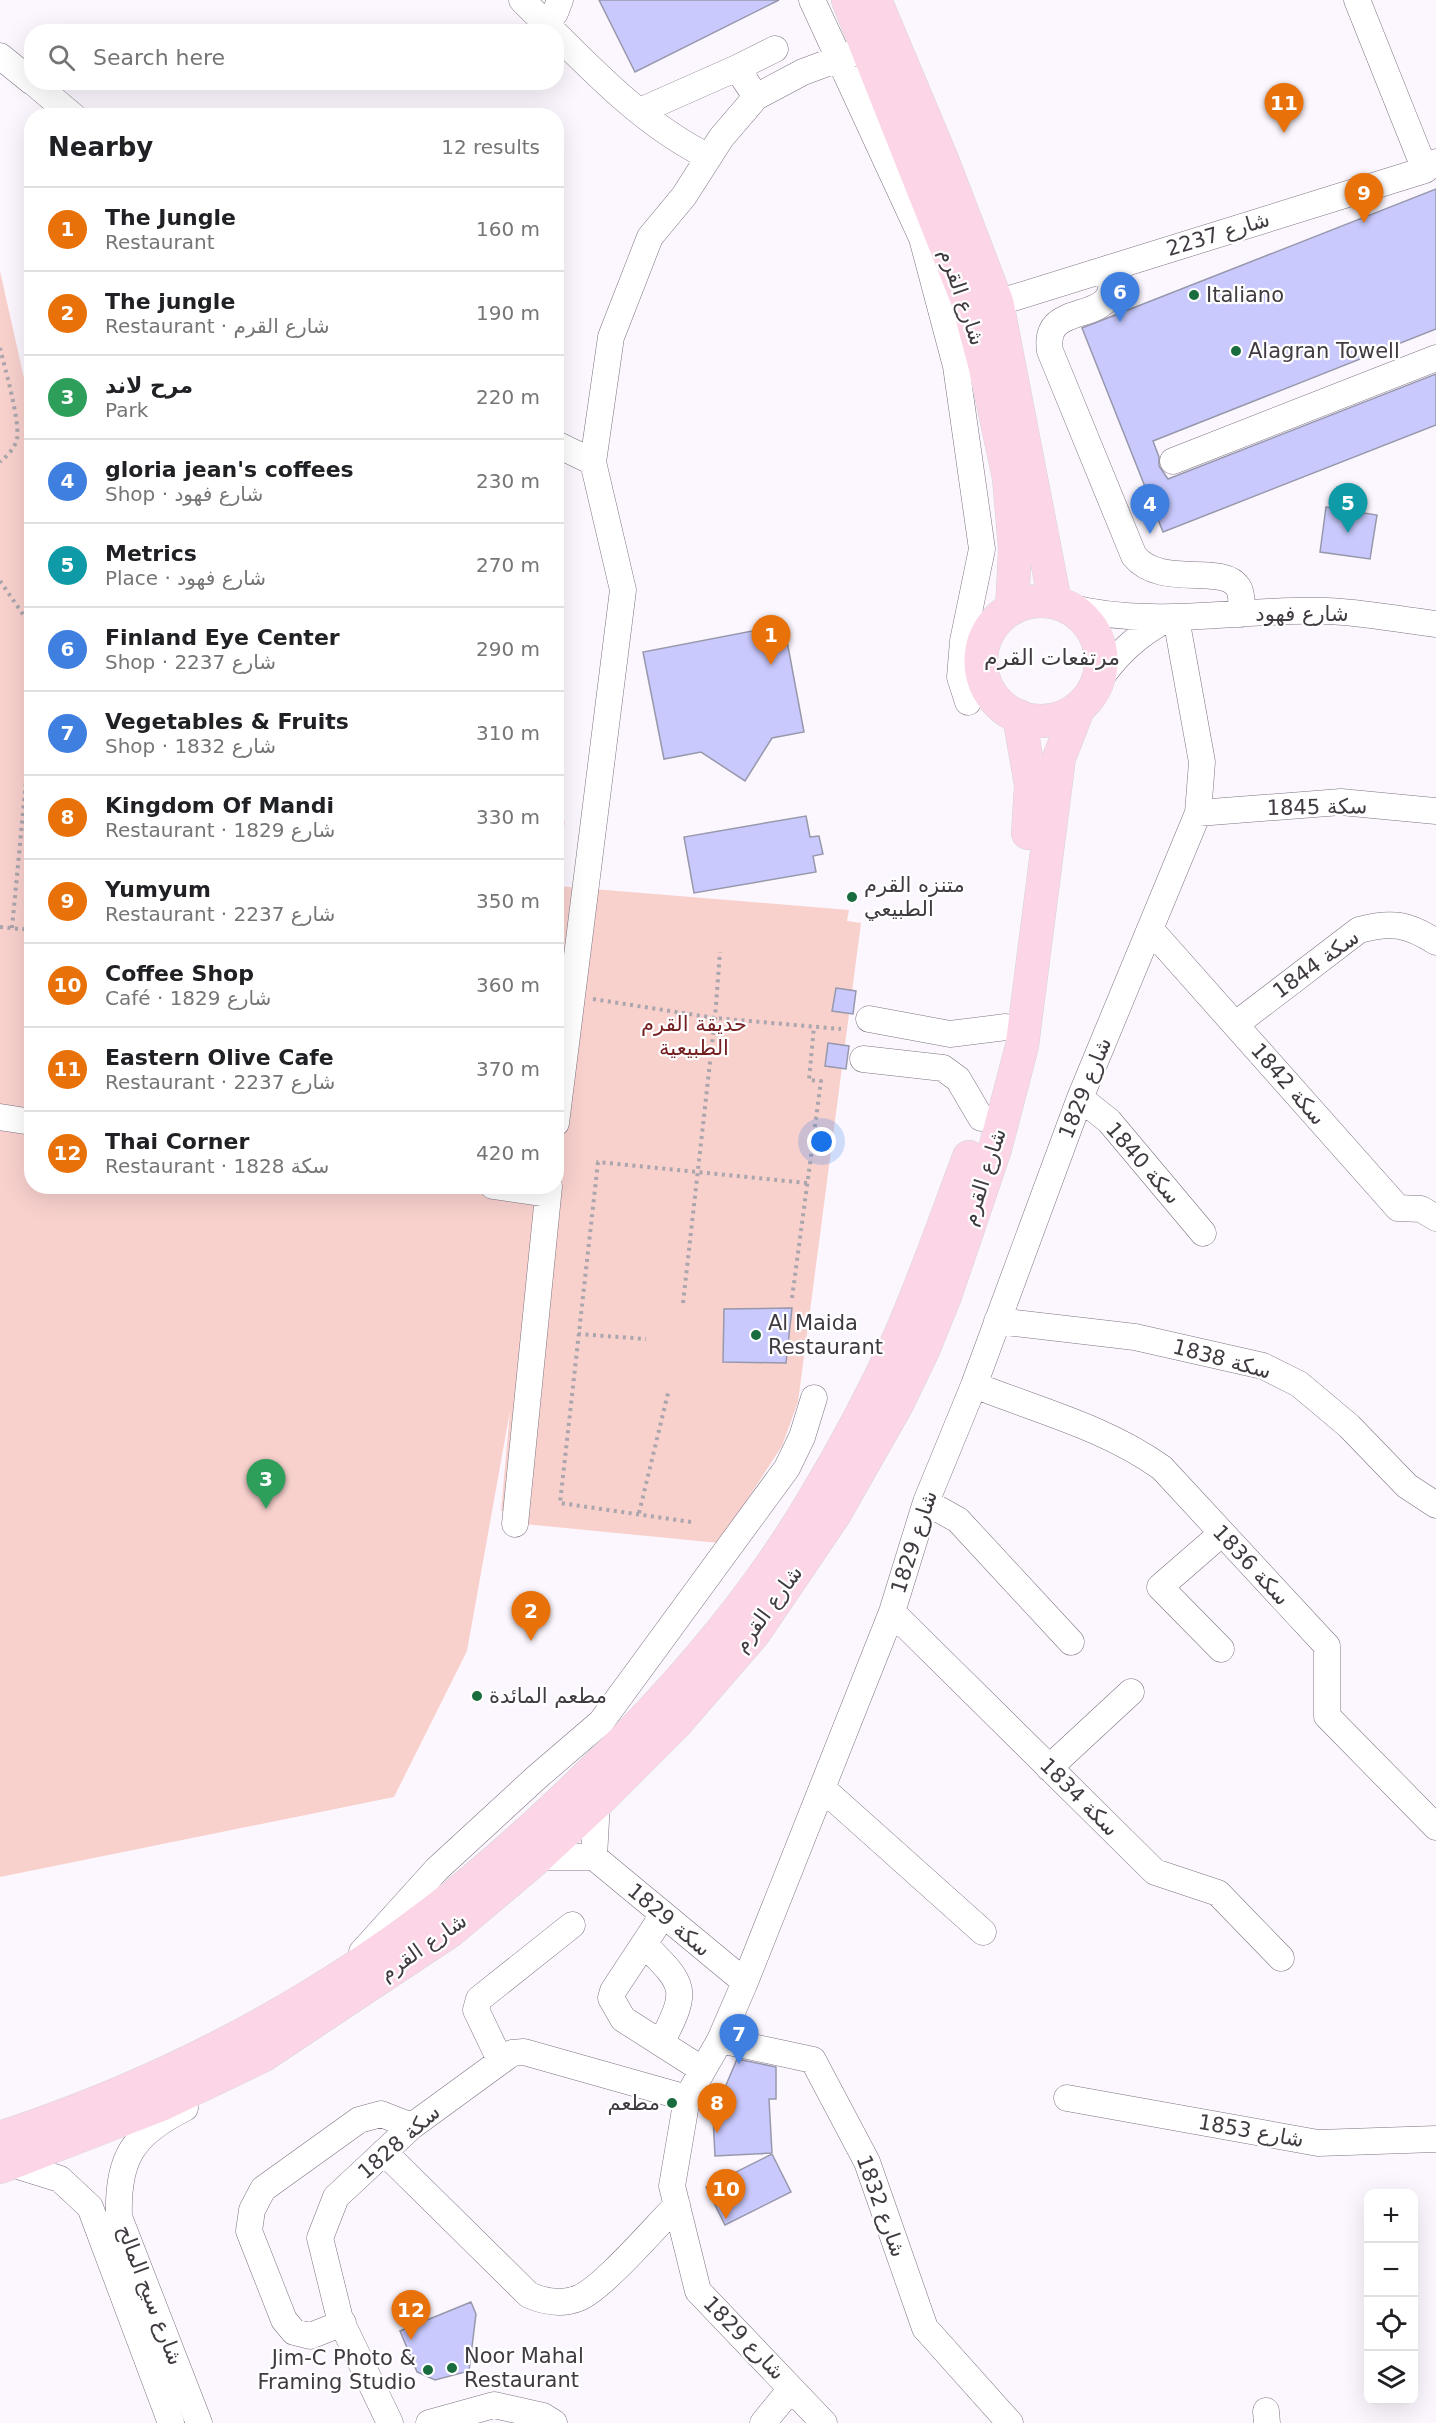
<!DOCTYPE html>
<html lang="en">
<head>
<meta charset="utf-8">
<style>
  body { margin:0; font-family:"DejaVu Sans",Cairo,sans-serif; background:#f2f2f2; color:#202124 }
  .controls { position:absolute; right:18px; bottom:18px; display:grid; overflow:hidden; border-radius:12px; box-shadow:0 6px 24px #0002 }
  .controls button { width:54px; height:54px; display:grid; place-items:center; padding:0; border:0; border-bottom:2px solid #e0e0e0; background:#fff; color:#202124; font:30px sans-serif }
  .you { position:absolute; left:822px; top:1142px; width:21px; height:21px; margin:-15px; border:4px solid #fff; border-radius:50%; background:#1a73e8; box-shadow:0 0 0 9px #1a73e833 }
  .badge { display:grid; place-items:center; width:39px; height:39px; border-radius:50%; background:#ea580c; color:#fff; font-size:20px; font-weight:700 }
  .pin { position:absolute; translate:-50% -50px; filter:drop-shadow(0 2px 3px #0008) }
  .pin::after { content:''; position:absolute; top:32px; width:21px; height:18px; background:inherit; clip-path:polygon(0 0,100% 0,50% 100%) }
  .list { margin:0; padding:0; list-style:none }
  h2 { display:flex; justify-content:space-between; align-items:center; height:78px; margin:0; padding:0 24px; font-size:26px }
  h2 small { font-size:20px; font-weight:400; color:#757577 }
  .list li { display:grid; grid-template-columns:39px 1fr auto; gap:18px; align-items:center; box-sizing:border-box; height:84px; padding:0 24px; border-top:2px solid #e0e0e0 }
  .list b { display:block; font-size:22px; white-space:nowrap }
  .list p { margin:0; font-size:20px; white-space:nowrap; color:#757577 }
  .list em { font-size:20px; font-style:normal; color:#757577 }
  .icon { flex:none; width:33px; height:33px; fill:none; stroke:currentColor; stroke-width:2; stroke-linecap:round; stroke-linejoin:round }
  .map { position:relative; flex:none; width:1436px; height:2423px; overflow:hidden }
  .search { position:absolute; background:#fff; box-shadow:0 6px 24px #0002; left:24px; top:24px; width:540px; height:66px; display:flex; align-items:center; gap:15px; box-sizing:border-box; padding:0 21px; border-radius:24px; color:#757577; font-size:22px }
  .panel { position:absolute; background:#fff; box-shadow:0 6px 24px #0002; left:24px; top:108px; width:540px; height:1086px; border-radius:24px }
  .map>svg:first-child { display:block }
  .green { fill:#f8d1cd }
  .building { fill:#c9c9fd; stroke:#9798ab; stroke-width:1.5 }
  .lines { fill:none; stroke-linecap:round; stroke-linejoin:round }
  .minor-casing { stroke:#7e7282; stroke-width:27 }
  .major-casing { stroke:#d5d4d5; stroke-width:34 }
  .path { stroke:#aba6ad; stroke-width:4; stroke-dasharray:3 4.5; stroke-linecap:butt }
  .minor { stroke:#fff; stroke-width:26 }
  .major { stroke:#fcd6e7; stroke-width:33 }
  .poi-dot { fill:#186c3d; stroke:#fff; stroke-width:2 }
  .labels { text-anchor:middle; stroke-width:4.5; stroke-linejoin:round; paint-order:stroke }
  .street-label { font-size:21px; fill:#403a41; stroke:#fff }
  .poi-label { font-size:21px; fill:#403a41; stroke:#fff; text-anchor:start }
  .park-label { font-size:21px; fill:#741f21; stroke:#fff }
  .neighbourhood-label { font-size:22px; fill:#403a41; stroke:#fff }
</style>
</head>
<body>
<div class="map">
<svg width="1436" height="2423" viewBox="0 0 1436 2423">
  <rect width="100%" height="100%" fill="#fcf7fe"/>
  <!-- green -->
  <path class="green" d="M 0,271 L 32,414 L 31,1121 L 0,1117 Z
    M 557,821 L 565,821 L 557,878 L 556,821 Z
    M 557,886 L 849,910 L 847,921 L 861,923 L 798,1402 L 782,1446 L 719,1543 L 514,1523 L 514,1512 L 501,1511 L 510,1411 L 467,1651 L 394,1797 L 0,1877 L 0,1120 L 31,1124 L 32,1186 L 556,1186 Z"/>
  <!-- building -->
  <path class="building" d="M 599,0 L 779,0 L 635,72 Z
    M 1436,189 L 1436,329 L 1153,441 L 1159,457 L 1159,466 L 1168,479 L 1436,374 L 1436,425 L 1163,532 L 1082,328 Z
    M 1326,507 L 1377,515 L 1370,559 L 1320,552 Z
    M 784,625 L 804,732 L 772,738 L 745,781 L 701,752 L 664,759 L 643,652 Z
    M 806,816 L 810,837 L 819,836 L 823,854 L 813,856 L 816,872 L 694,893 L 684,837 Z
    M 836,988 L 856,991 L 853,1014 L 832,1011 Z
    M 828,1043 L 849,1046 L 846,1069 L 825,1066 Z
    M 792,1308 L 786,1363 L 723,1362 L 724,1309 Z
    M 737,2059 L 776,2067 L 776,2099 L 769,2099 L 772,2153 L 715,2156 L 713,2116 Z
    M 772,2154 L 791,2192 L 725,2225 L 706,2187 Z
    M 471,2302 L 476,2314 L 469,2371 L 435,2380 L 417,2372 L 400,2331 Z"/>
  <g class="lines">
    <!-- minor casing -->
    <g class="minor-casing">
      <path id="minor" d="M 522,0 L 554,32
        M 812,0 L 922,238 L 956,366 L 982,549 L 963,641 L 960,677 L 968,702
        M 1357,0 L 1425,170
        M 545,23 L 555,13 L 560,0
        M 556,34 C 603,81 650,128 709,157
        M 0,56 L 32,82
        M 737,68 L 775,49
        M 33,82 L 73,116
        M 640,111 L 737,68 L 756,97
        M 1109,268 C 1127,332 1041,294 1050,351 L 1134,556 C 1161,589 1222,563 1238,587 C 1243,595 1241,605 1241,614
        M 997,303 L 1425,170 L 1436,162
        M 556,444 L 593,462
        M 1173,461 L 1436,358
        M 1069,607 C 1155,629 1240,608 1326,611 C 1363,612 1400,620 1436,624
        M 1097,683 C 1116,655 1137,635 1167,619
        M 1198,813 L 1341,802 L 1436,811
        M 1151,930 L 1398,1208 L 1421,1209 L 1436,1218
        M 869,1019 L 950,1034 L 1006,1027
        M 1236,1024 L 1359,930 C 1392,921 1408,924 1436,942
        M 863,1059 L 943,1068 L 958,1079 L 981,1118
        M 1080,1098 L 1109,1121 L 1203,1233
        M 0,1117 L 32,1122
        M 556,1123 L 623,590 L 593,462 L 611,337 L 650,237 L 684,196 L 721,138 L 756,97 L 803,72 L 868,48
        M 493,1186 L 548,1194
        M 997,1321 L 1135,1337 L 1263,1366 L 1299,1384 L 1349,1426 L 1407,1486 L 1436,1505
        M 974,1385 C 1037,1410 1107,1428 1162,1468 L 1327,1646 L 1327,1716 L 1436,1827
        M 926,1502 L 958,1520 L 1071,1642
        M 515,1524 L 549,1186
        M 892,1612 L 1155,1872 L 1218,1893 L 1281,1958
        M 1221,1649 L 1160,1587 L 1221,1534
        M 1049,1768 L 1131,1692
        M 822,1788 L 983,1932
        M 538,1857 L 594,1857 L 745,1982
        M 594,1857 L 597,1802
        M 663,1915 L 613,1991 L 611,1998 L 623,2019 L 703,2070
        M 644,1944 C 686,1986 689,1989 661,2043
        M 362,1952 L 437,1869 L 537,1777 L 601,1722 L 787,1468 L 802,1437 L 814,1398
        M 720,2040 L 813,2060 L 867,2162 L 925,2328 L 1010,2423
        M 500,2060 L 476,2010 L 479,1999 L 572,1925
        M 1067,2098 L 1318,2143 L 1436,2139
        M 185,2108 C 133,2134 117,2158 119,2217 L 199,2423
        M 384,2152 L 529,2295 C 545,2302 562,2305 579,2298 C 603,2288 655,2227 677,2205
        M 12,2164 L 60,2179 L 90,2207 L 171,2423
        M 343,2323 L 310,2336 L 294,2332 L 284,2320 L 249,2231 L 252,2210 L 263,2189 L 359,2120 L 381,2114 L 412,2126
        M 1266,2411 L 1267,2423
        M 390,2423 L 340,2319 L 320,2238 L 336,2197 L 412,2126 L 512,2053 L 524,2052 L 687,2098
        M 429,2423 L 494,2405 L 543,2416 L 554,2423
        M 763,2423 L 791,2389
        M 824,2423 L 698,2291 L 672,2186 L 687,2098 L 720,2040 L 745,1982 L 892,1612 L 926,1502 L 974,1385 L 1080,1098 L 1198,813 L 1202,762 L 1176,618"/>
    </g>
    <!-- major casing -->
    <g class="major-casing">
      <path id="major" d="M 848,0 L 968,302 L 985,366 L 1009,478 L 1015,549 L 1012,608
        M 875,0 L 943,162 L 997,303 L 1055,602
        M981 661a60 60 0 1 1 120 0a60 60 0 1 1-120 0Z
        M 1019,716 L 1031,785 L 1028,833
        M 0,2138 C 155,2087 302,2012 432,1913 C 491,1868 546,1817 599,1765 C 680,1686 753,1601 811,1504 C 843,1451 873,1395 899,1338 C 925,1279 946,1218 969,1157
        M 0,2167 L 162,2104 L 262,2056 L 450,1931 L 538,1857 L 597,1802 L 677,1722 L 754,1633 L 834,1515 L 897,1404 L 924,1348 L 945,1296 L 995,1149 L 1022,1046 L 1059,758 L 1078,709"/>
    </g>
    <!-- path -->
    <path class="path" d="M 0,348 C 5,369 20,420 17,439 C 15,448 7,456 0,462
      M 0,581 L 29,623 L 32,636
      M 0,927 L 32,930
      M 12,928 L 32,718
      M 593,999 L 715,1018 L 841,1029
      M 792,1298 L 821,1081 L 809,1080 L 814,1027
      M 683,1303 L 715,1018 L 720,952
      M 578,1334 L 646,1339
      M 639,1513 L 669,1389
      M 691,1522 L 560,1503 L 598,1162 L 807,1183"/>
    <!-- minor -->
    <use href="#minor" class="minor"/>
    <!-- major -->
    <use href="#major" class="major"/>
  </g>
  <!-- markers -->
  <g class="poi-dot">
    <circle cx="1194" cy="295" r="6"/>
    <circle cx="1236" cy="351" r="6"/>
    <circle cx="852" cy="897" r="6"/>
    <circle cx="756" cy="1335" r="6"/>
    <circle cx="477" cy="1696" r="6"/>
    <circle cx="672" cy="2103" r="6"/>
    <circle cx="452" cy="2368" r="6"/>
    <circle cx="428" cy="2370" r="6"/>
  </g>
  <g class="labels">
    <!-- street labels -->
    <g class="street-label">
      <text transform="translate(1218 234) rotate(-17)" y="7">2237 شارع</text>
      <text transform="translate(962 297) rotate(71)" y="7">شارع القرم</text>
      <text x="1302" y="621">شارع فهود</text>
      <text transform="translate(1317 807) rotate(-1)" y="7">1845 سكة</text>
      <text transform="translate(1316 964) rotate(-36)" y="7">سكة 1844</text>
      <text transform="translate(1288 1084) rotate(49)" y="7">سكة 1842</text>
      <text transform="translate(1085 1088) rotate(-68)" y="7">1829 شارع</text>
      <text transform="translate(1143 1163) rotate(49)" y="7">سكة 1840</text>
      <text transform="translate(984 1177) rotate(-72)" y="7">شارع القرم</text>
      <text transform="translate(1222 1359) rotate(15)" y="7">1838 سكة</text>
      <text transform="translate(914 1542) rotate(-72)" y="7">1829 شارع</text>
      <text transform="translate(1251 1565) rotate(47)" y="7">سكة 1836</text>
      <text transform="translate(768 1609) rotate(-54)" y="7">شارع القرم</text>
      <text transform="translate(1079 1797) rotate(45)" y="7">سكة 1834</text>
      <text transform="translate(669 1920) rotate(40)" y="7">سكة 1829</text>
      <text transform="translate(423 1947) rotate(-35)" y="7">شارع القرم</text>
      <text transform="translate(1251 2131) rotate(10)" y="7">شارع 1853</text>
      <text transform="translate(399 2142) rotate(-41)" y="7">سكة 1828</text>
      <text transform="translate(881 2206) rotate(70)" y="7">1832 شارع</text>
      <text transform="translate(150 2295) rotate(69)" y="7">شارع سيح المالح</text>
      <text transform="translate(744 2338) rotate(46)" y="7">1829 شارع</text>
    </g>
    <!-- poi labels -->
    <g class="poi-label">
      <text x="1206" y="302">Italiano</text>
      <text x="1248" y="358">Alagran Towell</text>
      <text x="864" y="892">متنزه القرم<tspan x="864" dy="24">الطبيعي</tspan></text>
      <text x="768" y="1330">Al Maida<tspan x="768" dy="24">Restaurant</tspan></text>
      <text x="489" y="1703">مطعم المائدة</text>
      <text x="660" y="2110" text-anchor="end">مطعم</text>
      <text x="464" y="2363">Noor Mahal<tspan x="464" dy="24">Restaurant</tspan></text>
      <text x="416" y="2365" text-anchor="end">Jim-C Photo &amp;<tspan x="416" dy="24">Framing Studio</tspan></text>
    </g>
    <!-- park labels -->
    <g class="park-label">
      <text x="694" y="1031">حديقة القرم<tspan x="694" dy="24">الطبيعية</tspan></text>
    </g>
    <!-- neighbourhood labels -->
    <g class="neighbourhood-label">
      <text x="1052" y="665">مرتفعات القرم</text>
    </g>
  </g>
</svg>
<div class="controls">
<button>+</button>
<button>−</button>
<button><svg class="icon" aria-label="locate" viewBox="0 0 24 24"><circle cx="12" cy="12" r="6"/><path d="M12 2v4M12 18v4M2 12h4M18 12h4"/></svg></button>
<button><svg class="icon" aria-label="layers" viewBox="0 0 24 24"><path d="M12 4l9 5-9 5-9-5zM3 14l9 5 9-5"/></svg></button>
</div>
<div class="you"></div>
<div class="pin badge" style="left:771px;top:665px;background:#e8710a">1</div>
<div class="pin badge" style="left:531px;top:1641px;background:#e8710a">2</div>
<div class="pin badge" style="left:266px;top:1509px;background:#2e9e5b">3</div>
<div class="pin badge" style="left:1150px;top:534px;background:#3f7fe0">4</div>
<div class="pin badge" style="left:1348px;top:533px;background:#0f9aa8">5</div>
<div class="pin badge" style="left:1120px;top:322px;background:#3f7fe0">6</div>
<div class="pin badge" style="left:739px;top:2064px;background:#3f7fe0">7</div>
<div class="pin badge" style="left:717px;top:2133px;background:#e8710a">8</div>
<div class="pin badge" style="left:1364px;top:223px;background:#e8710a">9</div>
<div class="pin badge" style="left:726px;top:2219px;background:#e8710a">10</div>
<div class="pin badge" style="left:1284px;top:133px;background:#e8710a">11</div>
<div class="pin badge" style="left:411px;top:2340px;background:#e8710a">12</div>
<div class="search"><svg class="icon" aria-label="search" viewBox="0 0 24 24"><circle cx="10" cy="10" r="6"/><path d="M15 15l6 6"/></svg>Search here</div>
<section class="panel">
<h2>Nearby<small>12 results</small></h2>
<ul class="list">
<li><span class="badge" style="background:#e8710a">1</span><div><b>The Jungle</b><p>Restaurant</p></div><em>160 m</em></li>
<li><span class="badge" style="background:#e8710a">2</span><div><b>The jungle</b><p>Restaurant · شارع القرم</p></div><em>190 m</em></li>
<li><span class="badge" style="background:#2e9e5b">3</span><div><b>مرح لاند</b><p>Park</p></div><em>220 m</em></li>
<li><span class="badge" style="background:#3f7fe0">4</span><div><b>gloria jean's coffees</b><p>Shop · شارع فهود</p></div><em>230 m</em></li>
<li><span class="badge" style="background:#0f9aa8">5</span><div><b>Metrics</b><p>Place · شارع فهود</p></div><em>270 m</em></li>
<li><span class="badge" style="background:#3f7fe0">6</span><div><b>Finland Eye Center</b><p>Shop · 2237 شارع</p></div><em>290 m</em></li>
<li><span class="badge" style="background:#3f7fe0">7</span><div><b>Vegetables &amp; Fruits</b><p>Shop · 1832 شارع</p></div><em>310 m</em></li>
<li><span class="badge" style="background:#e8710a">8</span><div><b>Kingdom Of Mandi</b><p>Restaurant · 1829 شارع</p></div><em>330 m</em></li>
<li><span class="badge" style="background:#e8710a">9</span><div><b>Yumyum</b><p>Restaurant · 2237 شارع</p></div><em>350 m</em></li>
<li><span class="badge" style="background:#e8710a">10</span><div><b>Coffee Shop</b><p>Café · 1829 شارع</p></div><em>360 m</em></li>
<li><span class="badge" style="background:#e8710a">11</span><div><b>Eastern Olive Cafe</b><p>Restaurant · 2237 شارع</p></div><em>370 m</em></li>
<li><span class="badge" style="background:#e8710a">12</span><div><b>Thai Corner</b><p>Restaurant · سكة 1828</p></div><em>420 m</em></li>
</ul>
</section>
</div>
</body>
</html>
